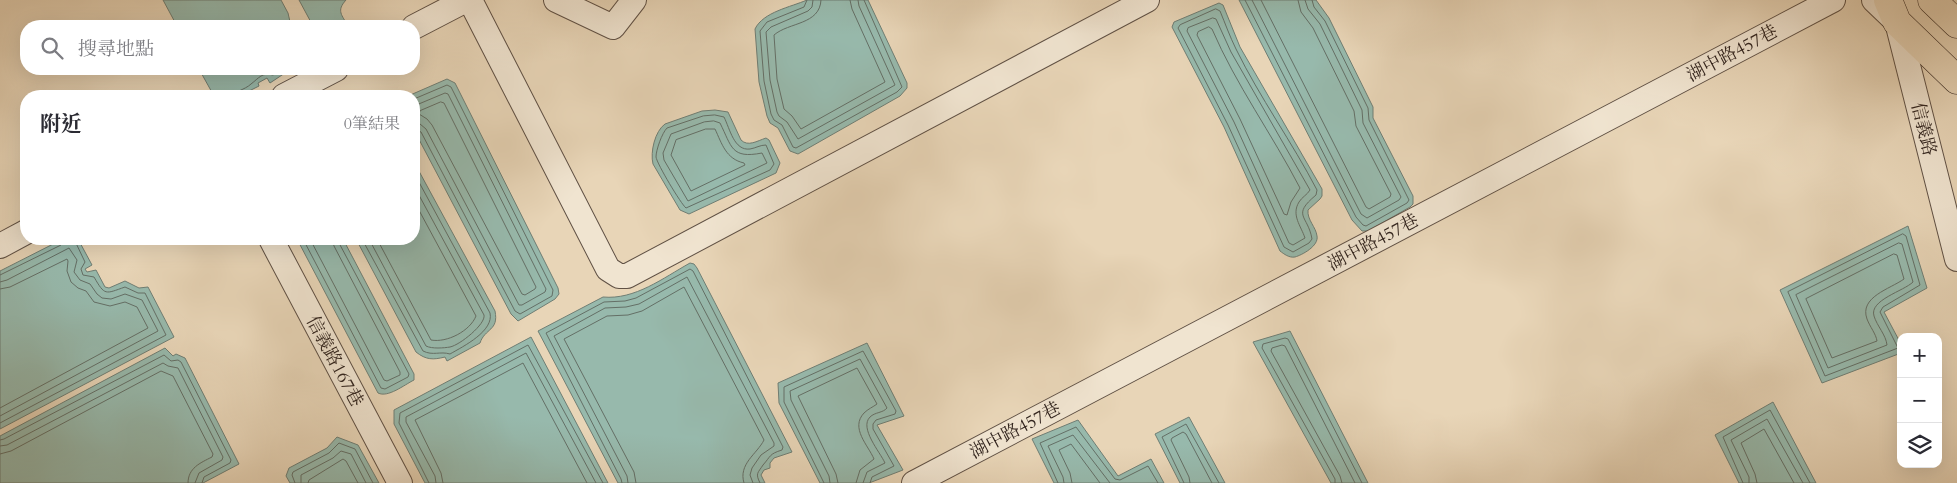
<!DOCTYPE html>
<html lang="zh-TW">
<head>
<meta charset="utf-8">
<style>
  body { margin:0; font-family:Cardo,"Noto Serif TC",serif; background:#f2f2f3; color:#2b2b33 }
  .controls { position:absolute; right:15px; bottom:15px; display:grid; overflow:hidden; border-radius:10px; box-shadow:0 5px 20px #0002 }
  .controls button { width:45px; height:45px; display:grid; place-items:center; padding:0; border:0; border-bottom:1px solid #e1e1e2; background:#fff; color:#2b2b33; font:25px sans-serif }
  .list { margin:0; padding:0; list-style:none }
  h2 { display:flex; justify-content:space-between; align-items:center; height:65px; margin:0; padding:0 20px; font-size:21px }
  h2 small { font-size:16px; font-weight:400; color:#7c7c81 }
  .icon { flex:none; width:28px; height:28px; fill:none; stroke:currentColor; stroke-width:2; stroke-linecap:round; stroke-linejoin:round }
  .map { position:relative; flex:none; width:1957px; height:483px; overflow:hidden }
  .search { position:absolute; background:#fff; box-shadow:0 5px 20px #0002; left:20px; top:20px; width:400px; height:55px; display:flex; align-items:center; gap:12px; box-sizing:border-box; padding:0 18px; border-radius:20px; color:#7c7c81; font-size:19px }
  .panel { position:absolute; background:#fff; box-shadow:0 5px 20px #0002; left:20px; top:90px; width:400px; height:155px; border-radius:20px }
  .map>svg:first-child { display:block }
  .water { fill:#97b9ac; stroke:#6f7e74 }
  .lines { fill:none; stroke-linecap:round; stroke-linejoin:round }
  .shore { stroke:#646f66; stroke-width:1 }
  .minor-casing { stroke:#605145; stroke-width:26 }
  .major-casing { stroke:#32251f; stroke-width:29 }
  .minor { stroke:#f0e4d0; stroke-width:24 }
  .major { stroke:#e8d5b7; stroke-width:28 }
  .labels { text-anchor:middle; stroke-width:4; stroke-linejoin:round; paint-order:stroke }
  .street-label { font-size:18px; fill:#32251f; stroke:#f0e4d0 }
</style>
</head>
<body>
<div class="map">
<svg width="1957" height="483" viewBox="0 0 1957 483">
  <rect width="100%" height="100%" fill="#e8d5b7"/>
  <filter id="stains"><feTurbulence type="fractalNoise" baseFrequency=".004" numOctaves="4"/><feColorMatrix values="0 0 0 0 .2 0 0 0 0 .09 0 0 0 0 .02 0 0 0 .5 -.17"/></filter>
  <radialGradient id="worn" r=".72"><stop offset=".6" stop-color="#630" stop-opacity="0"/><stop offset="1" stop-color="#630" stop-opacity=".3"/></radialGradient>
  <!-- water -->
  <path class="water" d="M 163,0 L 281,0 L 288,13 L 291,26 L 177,26 Z
    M 299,0 L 346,0 C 336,11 342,15 348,26 L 313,26 Z
    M 807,0 L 868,0 L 907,83 L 907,88 L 900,96 L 798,154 L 790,151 L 778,128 L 770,123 L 767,116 L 759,82 L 755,29 C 763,12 791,7 807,0 Z
    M 1239,0 L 1316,0 L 1329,18 L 1373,107 L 1373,118 L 1413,196 L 1413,204 L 1410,207 L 1368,231 L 1362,231 L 1352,220 Z
    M 1219,3 L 1223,5 L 1240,47 L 1322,189 L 1322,196 L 1320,199 L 1308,210 C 1307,220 1316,227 1317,236 C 1319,246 1302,255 1295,257 C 1289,258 1284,254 1280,251 L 1224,127 L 1172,27 L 1174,22 Z
    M 199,69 L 284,69 L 285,73 L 270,83 L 267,78 L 258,83 L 259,86 L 239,96 L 214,96 Z
    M 447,79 L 455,83 L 558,288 L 559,294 L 555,299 L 518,321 L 511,314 L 414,130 L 414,96 L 408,96 Z
    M 715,110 L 728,112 L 741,140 C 748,147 757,141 766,138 L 769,140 L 780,163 L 776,173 L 689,214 L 680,210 L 653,164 C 650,152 655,131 665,124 L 702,111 Z
    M 414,162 L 495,311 C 499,331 485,328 480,343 L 447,361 L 445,357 C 433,360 426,360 416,352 L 356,239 L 414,239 Z
    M 1908,226 L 1927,288 L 1884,312 L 1901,344 L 1901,353 L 1822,383 L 1780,290 Z
    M 63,239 L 78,239 L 92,265 L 85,269 L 87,272 L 96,270 L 105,287 L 109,288 L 125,281 L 139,288 L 148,287 L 174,337 L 0,429 L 0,271 Z
    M 297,239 L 343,239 L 414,374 L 414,380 C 404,385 388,398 378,393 Z
    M 690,263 L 694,264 L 697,268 L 792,452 L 774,458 L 770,463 L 770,468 L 764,470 L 761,475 L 765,483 L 618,483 L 538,331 L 603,297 C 635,300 663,278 690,263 Z
    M 1290,331 L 1368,483 L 1331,483 L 1253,342 Z
    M 531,337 L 608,483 L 425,483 L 394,424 L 394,410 Z
    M 867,343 L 904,416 L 877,425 L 903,470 L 869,483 L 820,483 L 779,403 L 778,383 Z
    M 165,348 L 173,356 L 176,354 L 185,358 L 239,464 L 203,483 L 0,483 L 0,436 Z
    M 1773,402 L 1816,483 L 1739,483 L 1715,435 Z
    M 1189,417 L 1225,483 L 1180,483 L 1155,434 Z
    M 1078,420 L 1118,476 L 1151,459 L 1164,483 L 1054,483 L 1032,439 Z
    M 337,437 L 358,445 L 379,483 L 290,483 L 286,476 L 289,468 L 327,448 Z"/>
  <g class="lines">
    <!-- shore -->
    <path class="shore" d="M 807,0 L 804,7 L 767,22 L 760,31 L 764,81 L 771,114 L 774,120 L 782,125 L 793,147 L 796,148 L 897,92 L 902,87 L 864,0
      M 813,0 L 812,7 L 808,11 L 771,27 L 766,32 L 770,80 L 777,112 L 779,116 L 787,122 L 798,139 L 895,85 L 859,6 L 858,0
      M 821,0 C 820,25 789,22 774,35 L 777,79 L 784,109 L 792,116 L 801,129 L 885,82 L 852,9 L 850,0
      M 1245,0 L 1356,217 L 1363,225 L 1366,226 L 1407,203 L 1409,200 L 1369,120 L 1368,108 L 1325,21 L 1314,7 L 1312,0
      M 1252,0 L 1361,214 L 1367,218 L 1399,200 L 1401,197 L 1363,123 L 1362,110 L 1320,24 L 1308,9 L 1305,0
      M 1261,0 L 1366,207 L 1369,209 L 1390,197 L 1391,194 L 1356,126 L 1354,111 L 1313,28 L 1301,12 L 1298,0
      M 1216,9 L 1220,11 C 1225,23 1230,37 1236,49 C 1260,98 1292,142 1317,190 L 1316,195 C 1291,216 1308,215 1312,239 L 1309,243 L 1293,252 L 1284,247 L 1228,125 L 1178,28 L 1180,25 Z
      M 1213,18 L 1216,19 L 1231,52 L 1310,190 C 1307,195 1302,197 1299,202 C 1291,215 1301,226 1305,238 L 1293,245 L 1289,243 L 1234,122 L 1187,31 L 1188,28 Z
      M 1209,27 L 1212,29 C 1236,85 1272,134 1300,188 L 1291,202 L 1287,215 L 1284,214 L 1240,119 L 1197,35 L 1198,32 Z
      M 238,96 L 239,91 C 243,89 248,87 251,84 C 259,78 262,72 273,75 L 278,72 L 279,69
      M 414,99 L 447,85 L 451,87 L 553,290 L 552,296 L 520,314 L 515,311 L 421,132 L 414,129
      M 441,102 L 444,103 L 536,287 L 535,289 L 525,295 L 522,294 L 432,125 L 427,119 L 419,114 L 420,111 Z
      M 414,106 L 445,93 L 448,94 L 546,289 L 545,292 L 522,305 L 519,305 L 426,129 L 420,124 L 414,123
      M 715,115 L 724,117 C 730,129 734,151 750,149 C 756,148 760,145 766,145 L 774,164 L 770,170 L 686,208 C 681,204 657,164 656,157 C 656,150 662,133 667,128 L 703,116 Z
      M 714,121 L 720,123 C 732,147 731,159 762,153 L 767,163 L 688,201 L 664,160 L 663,153 L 671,134 L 704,122 Z
      M 706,129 L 715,129 C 722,144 726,159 744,163 L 745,165 L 691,191 L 671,155 L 676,140 Z
      M 1903,234 L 1906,236 L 1920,285 L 1883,307 L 1880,312 L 1898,348 L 1825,376 L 1788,292 Z
      M 303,239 L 381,388 L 385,389 L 408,377 L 409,374 L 339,243 L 339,239
      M 310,239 L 384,380 L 387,381 L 400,375 L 400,372 L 334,246 L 332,239
      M 362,239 L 423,351 C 433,356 440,351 450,354 C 464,346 494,331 490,313 L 414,173
      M 369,239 L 426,346 C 432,349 444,348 450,347 C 460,345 486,324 484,315 L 414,186
      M 377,239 L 431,340 C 447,343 470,331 476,316 L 414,201
      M 1899,243 L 1902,244 L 1913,282 C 1904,291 1869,300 1874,316 C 1877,326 1886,335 1887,345 L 1828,368 L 1796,295 Z
      M 1894,254 L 1897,255 L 1904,279 C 1890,289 1859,297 1867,319 C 1870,327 1876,334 1877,341 L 1832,358 L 1806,299 Z
      M 0,275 L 61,245 L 64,239
      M 0,282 L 7,280 L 69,248 L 77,260 L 74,272 L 80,280 L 90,284 L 97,294 L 102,298 L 111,299 L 125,294 L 142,300 L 158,331 L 0,416
      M 0,289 L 10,287 L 67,259 L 68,261 L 67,271 L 71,282 L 78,288 L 86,291 L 94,302 L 110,306 L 125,302 L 137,307 L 148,328 L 0,408
      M 0,423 L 166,335 L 145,293 L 138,293 L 125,287 C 105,294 105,296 94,277 L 83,275 L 81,269 L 85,262 L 74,239
      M 0,440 L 4,439 L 164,355 L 171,361 L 178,360 L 181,362 L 231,460 L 230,463 L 204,477 L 202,483
      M 0,446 L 7,445 L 163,363 L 168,366 L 178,368 L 223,457 L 222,460 L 199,473 L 195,483
      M 0,454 L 11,451 L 161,371 L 173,376 L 213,454 L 212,457 C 200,463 188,468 188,483
      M 295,483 L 292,475 L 293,472 L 329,453 L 339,443 L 355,449 L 373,483
      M 301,483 L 301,475 L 333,458 L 341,451 L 351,454 L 366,483
      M 308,483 L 309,480 L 343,459 L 346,461 L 358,483
      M 429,483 L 399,423 L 400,413 L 528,345 L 603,483
      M 436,483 L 435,476 L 406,422 L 406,417 L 526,353 L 596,483
      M 443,483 L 441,473 L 415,420 L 523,363 L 587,483
      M 622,483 L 621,479 L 546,333 L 604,302 L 625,301 L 636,298 L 690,269 L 693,271 L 783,447 L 782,450 C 769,454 771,456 763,465 C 758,473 755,473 760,483
      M 628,483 L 627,476 L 554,336 L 605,308 L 626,307 L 639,304 L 687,277 L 774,443 L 774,446 L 761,455 L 752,468 L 750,475 L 753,483
      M 636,483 L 634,472 L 564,339 L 607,316 L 628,315 L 642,311 L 684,287 L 764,440 C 757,454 738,464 744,483
      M 824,483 L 784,402 L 784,387 L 863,351 L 896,411 L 895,414 L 876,420 L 873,424 L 873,429 L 894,466 L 872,477 L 870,483
      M 830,483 L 829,476 L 791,400 L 790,391 L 860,359 L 887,408 C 883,413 875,412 870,417 C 859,428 880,452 885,463 L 867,472 L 863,483
      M 838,483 L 836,474 L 798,396 L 857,368 L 877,404 C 873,407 868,409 864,413 C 850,428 868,445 874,459 L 860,470 L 856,483
      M 1058,483 L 1040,443 L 1076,427 L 1115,479 L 1120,480 L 1148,466 L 1158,483
      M 1064,483 L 1063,477 L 1048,446 L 1073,435 L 1110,483
      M 1072,483 L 1070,473 L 1059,450 L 1071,444 L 1100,483
      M 1184,483 L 1162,437 L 1186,424 L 1219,483
      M 1190,483 L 1189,477 L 1171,440 L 1172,438 L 1183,432 L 1186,434 L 1212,483
      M 1335,483 L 1335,479 L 1262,348 L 1263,344 L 1285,338 L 1288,339 L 1362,483
      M 1342,483 L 1340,476 L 1271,351 L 1272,348 L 1282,345 L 1285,346 L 1355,483
      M 1743,483 L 1723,437 L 1770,410 L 1810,483
      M 1749,483 L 1749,477 L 1731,440 L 1767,419 L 1803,483
      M 1757,483 L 1755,474 L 1741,443 L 1764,429 L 1794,483"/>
    <!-- minor casing -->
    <g class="minor-casing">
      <path id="minor" d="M 470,0 L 608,269 L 619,276 L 627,276 L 1147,0
        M 556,0 L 613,27 L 634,0
        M 1874,0 L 1897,22 L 1957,259
        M 414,27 L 466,0
        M 284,96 L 336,69
        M 271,239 L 400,483
        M 0,246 L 26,232
        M 914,483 L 1833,0"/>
    </g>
    <!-- major casing -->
    <g class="major-casing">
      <path id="major" d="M 1888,0 L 1897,22 L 1957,80
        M 1932,0 L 1957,24"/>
    </g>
    <!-- minor -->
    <use href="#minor" class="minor"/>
    <!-- major -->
    <use href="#major" class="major"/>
  </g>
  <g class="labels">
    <!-- street labels -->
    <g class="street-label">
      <text transform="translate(1732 53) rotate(-28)" y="6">湖中路457巷</text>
      <text transform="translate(1924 129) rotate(76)" y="6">信義路</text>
      <text transform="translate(1373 242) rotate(-28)" y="6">湖中路457巷</text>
      <text transform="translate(335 361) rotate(62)" y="6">信義路167巷</text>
      <text transform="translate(1015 430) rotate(-28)" y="6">湖中路457巷</text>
    </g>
  </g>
  <rect width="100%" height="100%" filter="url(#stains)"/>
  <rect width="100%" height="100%" fill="url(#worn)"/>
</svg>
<div class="controls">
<button>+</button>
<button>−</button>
<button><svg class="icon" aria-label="layers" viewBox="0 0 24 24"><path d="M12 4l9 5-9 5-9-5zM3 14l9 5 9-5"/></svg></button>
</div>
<div class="search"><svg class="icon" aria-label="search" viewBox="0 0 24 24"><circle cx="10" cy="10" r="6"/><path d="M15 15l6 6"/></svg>搜尋地點</div>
<section class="panel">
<h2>附近<small>0筆結果</small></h2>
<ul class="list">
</ul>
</section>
</div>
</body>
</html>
